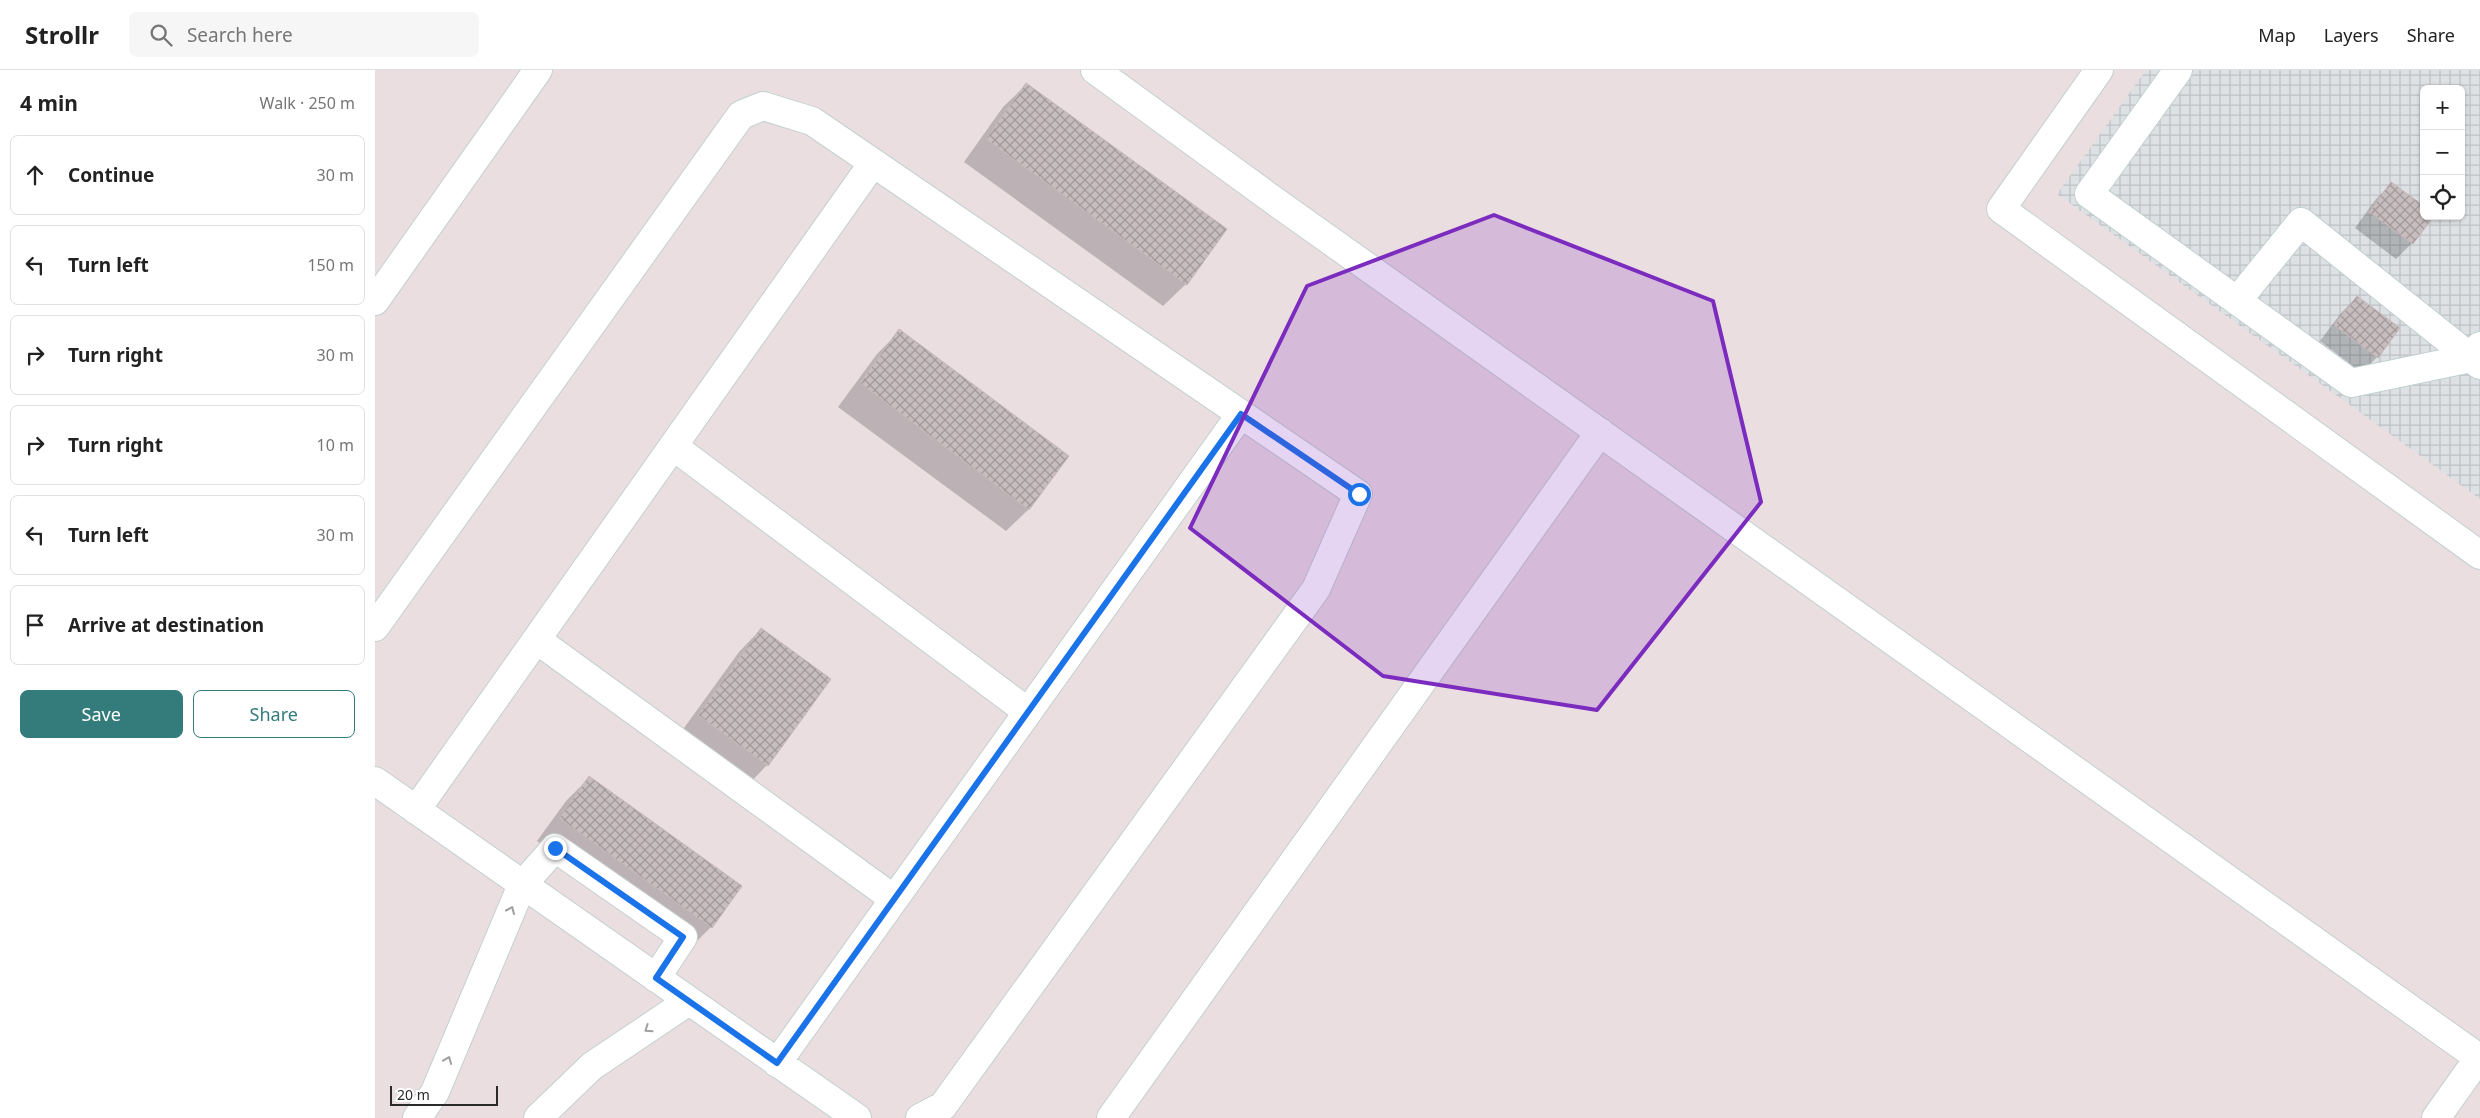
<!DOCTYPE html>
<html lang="en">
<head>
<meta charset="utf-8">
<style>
  body { margin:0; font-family:"Noto Sans",sans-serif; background:#f6f6f6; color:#222 }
  .controls { position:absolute; right:15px; top:15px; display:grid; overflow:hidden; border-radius:8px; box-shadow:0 1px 4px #0004 }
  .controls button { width:45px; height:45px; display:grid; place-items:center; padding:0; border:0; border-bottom:1px solid #e0e0e0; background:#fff; color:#222; font:25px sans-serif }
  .scale { position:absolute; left:15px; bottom:12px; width:108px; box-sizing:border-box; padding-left:5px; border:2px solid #2a2a2a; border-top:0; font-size:14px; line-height:18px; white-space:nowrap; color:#2a2a2a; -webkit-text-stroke:4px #fff; paint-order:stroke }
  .stop { position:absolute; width:15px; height:15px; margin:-11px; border:4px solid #1a73e8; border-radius:50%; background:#fff }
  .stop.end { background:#1a73e8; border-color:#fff; box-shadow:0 1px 5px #0008 }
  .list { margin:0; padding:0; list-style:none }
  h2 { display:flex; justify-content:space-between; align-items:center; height:65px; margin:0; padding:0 20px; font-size:21px }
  h2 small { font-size:16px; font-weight:400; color:#767676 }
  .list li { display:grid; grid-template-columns:32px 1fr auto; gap:15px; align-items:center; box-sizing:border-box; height:80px; margin:0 10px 10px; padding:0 10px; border:1px solid #e0e0e0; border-radius:8px }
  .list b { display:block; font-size:19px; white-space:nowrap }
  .list em { font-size:16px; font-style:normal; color:#767676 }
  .actions { display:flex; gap:10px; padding:15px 20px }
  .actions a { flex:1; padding:11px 0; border:1px solid #347c7c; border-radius:8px; text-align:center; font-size:18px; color:#347c7c }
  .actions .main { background:#347c7c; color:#fff }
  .icon { flex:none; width:28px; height:28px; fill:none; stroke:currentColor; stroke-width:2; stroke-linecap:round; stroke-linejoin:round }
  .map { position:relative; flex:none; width:2105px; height:1048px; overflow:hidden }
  header { display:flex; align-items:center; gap:30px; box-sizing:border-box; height:70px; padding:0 25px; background:#fff; border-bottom:1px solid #e0e0e0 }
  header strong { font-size:24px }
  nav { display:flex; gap:28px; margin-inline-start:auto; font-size:18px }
  .search { width:350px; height:45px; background:#f6f6f6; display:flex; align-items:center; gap:12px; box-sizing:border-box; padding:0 18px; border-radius:8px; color:#767676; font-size:19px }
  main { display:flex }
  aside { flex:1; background:#fff }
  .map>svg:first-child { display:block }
  .industrial { fill:url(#industrial-grid); fill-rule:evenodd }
  .shadow { fill:#0003 }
  .building { fill:url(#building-cross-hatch); stroke:#c6b7ba }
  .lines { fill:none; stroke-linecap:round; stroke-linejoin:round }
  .minor-casing { stroke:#c2d0d0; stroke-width:30 }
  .minor { stroke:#fff; stroke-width:28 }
  .oneway { stroke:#9f9f9f }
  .route { stroke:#1a73e8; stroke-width:6 }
  .marked { fill:#7b2cbf; fill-opacity:0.2; stroke:#7b2cbf; stroke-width:4; stroke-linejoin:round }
</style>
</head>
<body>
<header>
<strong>Strollr</strong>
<div class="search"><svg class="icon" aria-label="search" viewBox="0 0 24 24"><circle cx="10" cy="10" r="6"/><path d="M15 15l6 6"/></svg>Search here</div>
<nav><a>Map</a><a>Layers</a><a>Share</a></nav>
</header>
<main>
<aside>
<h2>4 min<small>Walk · 250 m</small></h2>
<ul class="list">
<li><svg class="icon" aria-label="ahead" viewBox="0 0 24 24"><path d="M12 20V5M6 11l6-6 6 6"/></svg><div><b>Continue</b></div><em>30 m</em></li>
<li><svg class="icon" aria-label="left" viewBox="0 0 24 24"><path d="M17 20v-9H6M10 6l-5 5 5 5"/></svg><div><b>Turn left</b></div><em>150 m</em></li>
<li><svg class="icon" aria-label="right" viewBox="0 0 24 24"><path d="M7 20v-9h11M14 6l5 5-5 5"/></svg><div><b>Turn right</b></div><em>30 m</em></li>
<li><svg class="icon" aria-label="right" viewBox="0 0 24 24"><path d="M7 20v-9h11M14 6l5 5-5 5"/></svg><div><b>Turn right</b></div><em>10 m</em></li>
<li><svg class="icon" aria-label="left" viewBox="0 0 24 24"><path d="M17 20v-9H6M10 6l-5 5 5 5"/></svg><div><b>Turn left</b></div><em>30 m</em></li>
<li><svg class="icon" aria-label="arrive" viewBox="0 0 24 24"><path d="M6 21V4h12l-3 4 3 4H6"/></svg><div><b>Arrive at destination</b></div></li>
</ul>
<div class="actions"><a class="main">Save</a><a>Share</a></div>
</aside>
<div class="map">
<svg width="2105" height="1048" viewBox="0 0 2105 1048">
  <defs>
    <pattern id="industrial-grid" width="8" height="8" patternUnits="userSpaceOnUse" patternTransform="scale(1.25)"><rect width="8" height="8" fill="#dee1e4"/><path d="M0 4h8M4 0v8" fill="none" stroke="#bfc1c4"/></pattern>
    <pattern id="building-cross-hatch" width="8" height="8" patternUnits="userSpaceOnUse" patternTransform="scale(1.25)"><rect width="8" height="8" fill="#c7bcbe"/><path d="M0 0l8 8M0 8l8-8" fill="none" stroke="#a2999b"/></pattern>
  </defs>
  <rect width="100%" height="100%" fill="#ebdee1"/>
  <!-- industrial -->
  <path class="industrial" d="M 1771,0 L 2105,0 L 2105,429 L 1682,124 ZM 2049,19 L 2086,19 L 2086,146 L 2049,146 Z"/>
  <!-- shadow -->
  <path class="shadow" d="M 651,15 L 811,214 L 788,236 L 589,92 L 628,37 Z
    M 2016,114 L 2049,146 L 2057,146 L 2037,173 L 2021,189 L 1980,158 L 2001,129 Z
    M 1982,227 L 2002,287 L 1987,303 L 1945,271 L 1966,243 Z
    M 525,261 L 654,439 L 631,461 L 463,337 L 502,284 Z
    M 386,559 L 392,695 L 370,718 L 301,669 L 364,582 Z
    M 214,708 L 336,857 L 314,879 L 162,771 L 191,731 Z"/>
  <!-- building -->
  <path class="building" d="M 651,13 L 852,159 L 812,215 L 611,69 Z
    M 2016,112 L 2049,136 L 2049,146 L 2059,146 L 2038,174 L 1994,142 Z
    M 1982,226 L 2025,258 L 2003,288 L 1959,255 Z
    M 524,259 L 694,386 L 654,440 L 485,313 Z
    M 386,558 L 456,609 L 393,696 L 323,645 Z
    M 214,706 L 367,816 L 337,858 L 184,748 Z"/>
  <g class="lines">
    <!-- minor casing -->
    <g class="minor-casing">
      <path id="minor" d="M 720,0 L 894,127 L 2104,988
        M 1724,0 L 1626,139 L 2105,485
        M 1803,0 L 1714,124 L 1976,313 L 2096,288 L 2105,276
        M 0,231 L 163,0
        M 1862,231 L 1926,152 L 2105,295
        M 298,376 L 653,642
        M 0,557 L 366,45 L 388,36 L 437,51 L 983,424 L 941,519 L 568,1036 L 545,1048
        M 162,570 L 519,829
        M 0,711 L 482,1048
        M 41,740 L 498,93
        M 402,993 L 866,344
        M 42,1048 L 60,1022 L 147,815 L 180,778 L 308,867 L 281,908
        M 163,1048 L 217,996 L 314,931
        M 736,1048 L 1225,362
        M 2061,1048 L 2105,986"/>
    </g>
    <!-- minor -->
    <use href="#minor" class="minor"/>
  </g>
  <!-- one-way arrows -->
  <defs><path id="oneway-chevron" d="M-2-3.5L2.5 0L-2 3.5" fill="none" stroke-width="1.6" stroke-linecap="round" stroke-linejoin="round" transform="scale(1.25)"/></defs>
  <g class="oneway">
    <use href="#oneway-chevron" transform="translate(136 840) rotate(-66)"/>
    <use href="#oneway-chevron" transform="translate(273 959) rotate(146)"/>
    <use href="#oneway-chevron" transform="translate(73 990) rotate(-68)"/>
  </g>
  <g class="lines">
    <!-- route -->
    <path class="route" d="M 180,778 L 308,867 L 281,908 L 402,993 L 866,344 L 984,424"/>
  </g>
  <!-- marked area -->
  <path class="marked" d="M 1119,145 L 1338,231 L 1386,432 L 1222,640 L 1008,606 L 815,458 L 932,216 Z"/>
</svg>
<div class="controls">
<button>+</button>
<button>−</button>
<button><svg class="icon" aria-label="locate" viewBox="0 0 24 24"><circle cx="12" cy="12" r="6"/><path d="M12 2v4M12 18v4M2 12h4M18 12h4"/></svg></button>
</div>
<div class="scale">20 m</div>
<div class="stop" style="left:984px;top:424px"></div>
<div class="stop end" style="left:180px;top:778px"></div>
</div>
</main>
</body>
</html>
